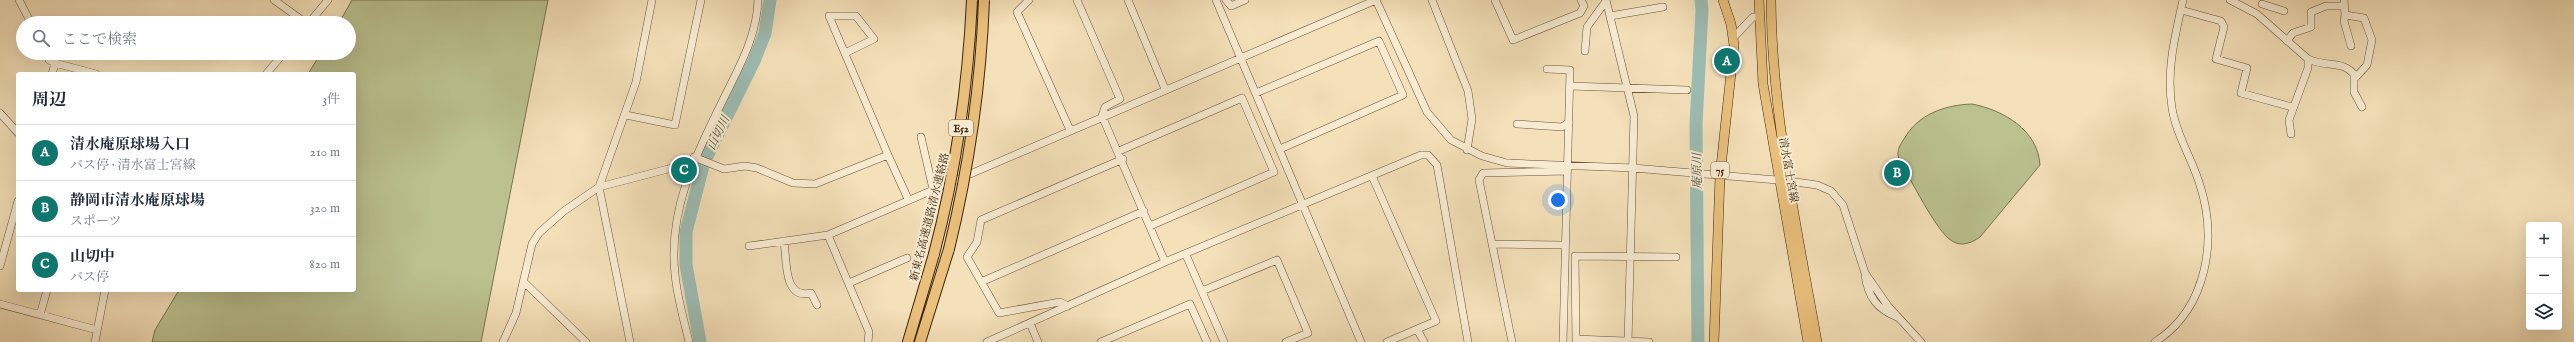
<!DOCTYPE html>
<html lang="ja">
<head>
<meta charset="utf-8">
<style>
  body { margin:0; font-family:"IM FELL English","Noto Serif JP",serif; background:#f2f2f3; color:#1f2937 }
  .controls { position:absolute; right:12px; bottom:12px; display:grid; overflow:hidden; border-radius:4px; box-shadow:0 4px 16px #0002 }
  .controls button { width:36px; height:36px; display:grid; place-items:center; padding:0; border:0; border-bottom:1px solid #e0e1e3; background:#fff; color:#1f2937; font:20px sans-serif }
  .you { position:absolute; left:1558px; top:200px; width:14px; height:14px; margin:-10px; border:3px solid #fff; border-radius:50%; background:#1a73e8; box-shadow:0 0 0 6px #1a73e833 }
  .badge { display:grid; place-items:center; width:26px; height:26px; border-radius:50%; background:#0f766e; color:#fff; font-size:13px; font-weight:700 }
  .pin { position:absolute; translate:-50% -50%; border:2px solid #fff; box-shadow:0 1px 4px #0006 }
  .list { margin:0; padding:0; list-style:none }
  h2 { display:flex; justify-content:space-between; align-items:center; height:52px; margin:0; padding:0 16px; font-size:17px }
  h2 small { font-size:13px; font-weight:400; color:#747a83 }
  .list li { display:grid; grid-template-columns:26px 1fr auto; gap:12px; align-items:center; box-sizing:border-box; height:56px; padding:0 16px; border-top:1px solid #e0e1e3 }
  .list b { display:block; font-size:15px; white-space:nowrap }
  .list p { margin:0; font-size:13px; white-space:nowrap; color:#747a83 }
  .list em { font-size:13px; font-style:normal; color:#747a83 }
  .icon { flex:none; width:22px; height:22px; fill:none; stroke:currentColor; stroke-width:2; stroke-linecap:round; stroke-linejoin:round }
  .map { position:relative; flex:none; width:2574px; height:342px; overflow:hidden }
  .search { position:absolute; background:#fff; box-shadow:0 4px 16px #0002; left:16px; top:16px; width:340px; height:44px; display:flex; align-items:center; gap:10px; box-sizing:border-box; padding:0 14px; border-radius:22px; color:#747a83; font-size:15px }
  .panel { position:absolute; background:#fff; box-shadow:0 4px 16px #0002; left:16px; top:72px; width:340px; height:220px; border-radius:4px }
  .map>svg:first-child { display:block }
  .green { fill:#bbc290; stroke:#7a744f }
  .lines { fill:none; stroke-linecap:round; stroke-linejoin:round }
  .river { stroke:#9cbdb4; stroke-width:13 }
  .minor-casing { stroke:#675439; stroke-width:8 }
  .major-casing { stroke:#38250e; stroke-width:10 }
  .highway-casing { stroke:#38250e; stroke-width:12 }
  .minor { stroke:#f8ebd2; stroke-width:7 }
  .major { stroke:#eac07c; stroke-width:9 }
  .highway { stroke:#eac07c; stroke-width:10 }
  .highway-bridge-casing { stroke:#38250e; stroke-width:12; stroke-linecap:butt }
  .highway-bridge { stroke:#eac07c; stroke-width:10 }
  .labels { text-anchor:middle; stroke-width:4; stroke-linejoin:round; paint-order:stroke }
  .shield { fill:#f8ebd2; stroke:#726049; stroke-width:1 }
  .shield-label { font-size:10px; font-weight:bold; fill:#38250e }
  .street-label { font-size:11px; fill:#38250e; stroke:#f8ebd2 }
  .water-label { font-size:12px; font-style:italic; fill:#565340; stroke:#f8ebd2 }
</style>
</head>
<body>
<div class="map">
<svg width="2574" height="342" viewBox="0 0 2574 342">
  <rect width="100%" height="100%" fill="#f4e0b9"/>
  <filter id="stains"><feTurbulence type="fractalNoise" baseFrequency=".005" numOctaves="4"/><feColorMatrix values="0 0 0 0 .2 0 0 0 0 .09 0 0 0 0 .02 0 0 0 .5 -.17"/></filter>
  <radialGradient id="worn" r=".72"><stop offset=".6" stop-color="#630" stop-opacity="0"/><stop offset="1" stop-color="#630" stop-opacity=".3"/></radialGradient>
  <!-- green -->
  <path class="green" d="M 352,0 L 548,0 L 481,342 L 152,342 L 155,330 L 179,290 L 354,290 L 354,74 L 308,74 L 321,53 L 349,53 L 349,23 L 339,23 Z
    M 1972,104 C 2003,110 2038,130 2040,165 L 1980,237 C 1972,243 1961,247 1952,241 C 1937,233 1909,176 1899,159 C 1896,151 1900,145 1904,139 C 1918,114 1945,105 1972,104 Z"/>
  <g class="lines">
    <!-- river -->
    <path class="river" d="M 700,342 L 686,265 L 686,232 L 704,162 L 754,61 L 765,33 L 770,0
      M 1698,342 L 1696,124 L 1702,10 L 1701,0"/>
    <!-- minor casing -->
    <g class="minor-casing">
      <path id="minor" d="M 19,0 L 31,23
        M 274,0 L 306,23
        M 1029,0 L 1017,12 L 1070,130
        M 1077,0 L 1120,99 L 1105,107 L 1102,116 L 1165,262
        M 1128,0 L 1165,89
        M 1216,0 L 1361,342
        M 1226,0 L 1231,6 L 1245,0
        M 1376,0 L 1427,112 L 1451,140 L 1482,156 L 1507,163 L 1633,168 L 1788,181 L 1817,185 L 1831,191 L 1843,205 L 1865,273 L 1888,306 L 1921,342
        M 1432,0 L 1468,91 L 1472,119 L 1467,150
        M 1495,0 L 1513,40 L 1580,13 L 1584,6 L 1581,0
        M 1606,0 L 1634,116 L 1628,342
        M 2230,0 L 2257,14 L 2308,59 L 2308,68 L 2289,120 L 2291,134
        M 2344,0 L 2345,15 L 2364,18 L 2372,40 L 2367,65 L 2356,77
        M 2262,4 L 2284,11
        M 2181,10 L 2221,21 L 2224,27 L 2216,59 L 2247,68 L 2241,93 L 2292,107
        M 2345,15 L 2344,21 L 2351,46
        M 1610,16 L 1663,7
        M 309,23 L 328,0
        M 1734,37 L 1753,17 L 1759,17
        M 2287,41 L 2293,33 L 2311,27 L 2311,12 L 2326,6 L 2344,6
        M 1585,51 L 1587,27 L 1606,1
        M 46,53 L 49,60 L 55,63 L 96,74
        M 845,53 L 874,39 L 856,16 L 829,16 L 888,155
        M 2308,59 C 2326,68 2344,59 2356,77 L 2354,76 L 2354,92 L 2362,107
        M 1547,69 L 1570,70 L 1563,342
        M 52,74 L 55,63
        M 266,74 L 284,53
        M 1570,86 L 1687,90
        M 1256,93 L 1379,41 L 1403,95 L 1280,149
        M 0,113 L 18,133
        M 626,115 L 675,125 L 701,0
        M 1517,124 L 1562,127 L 1569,122
        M 921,137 L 933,189
        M 1119,151 L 1242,98 L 1274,172 L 1150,226
        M 694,157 L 724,169 L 745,166 L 757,168 L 793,183 L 815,184 L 888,155 L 908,199
        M 1372,176 L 1436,321 L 1387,342
        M 828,235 L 869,332 L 868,342
        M 784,241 C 787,260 783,300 811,293 L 817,305
        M 1492,244 L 1564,245
        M 749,246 L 828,235 L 1376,0
        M 1186,255 L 1224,342
        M 0,266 L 18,201
        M 1865,275 C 1868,297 1877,309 1897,317
        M 524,282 L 586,342
        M 981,282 L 1144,211
        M 849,283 L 907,258
        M 1202,291 L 1277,260 L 1308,333 L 1286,342
        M 0,304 L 97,330
        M 1068,306 L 1060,302 L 999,313 L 967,257 L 977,242 L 981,220 L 1123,159
        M 40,315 L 47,290
        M 1030,323 L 1038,342
        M 1417,329 L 1424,342
        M 1576,339 L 1649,342
        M 95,342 L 105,290
        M 503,342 L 516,313 L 532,244 L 539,233 L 564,211 L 599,187 L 691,163
        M 630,342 L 599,187 L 636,82 L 652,0
        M 689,342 C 684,320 677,297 675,274 C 668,211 695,156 722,102 C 738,69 757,37 758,0
        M 987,342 L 1165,262 L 1421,155 L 1428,155 L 1437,165 L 1468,342
        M 1101,342 L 1190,304 L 1207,342
        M 1512,342 L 1479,180 L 1483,173 L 1567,171
        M 1576,342 L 1575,256 L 1676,257
        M 2155,342 C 2208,308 2218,238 2199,182 C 2191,157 2176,134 2172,108 C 2166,71 2175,36 2183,0"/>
    </g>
    <!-- major casing -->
    <g class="major-casing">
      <path id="major" d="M 1759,0 L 1763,84 L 1808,342
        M 1771,0 C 1772,116 1797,228 1817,342
        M 1714,342 L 1720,176 L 1734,45 L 1731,24 L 1723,0"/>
    </g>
    <!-- highway casing -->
    <g class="highway-casing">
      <path id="highway" d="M 908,342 L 934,254
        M 920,342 L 949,249"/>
    </g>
    <!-- minor -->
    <use href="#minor" class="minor"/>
    <!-- major -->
    <use href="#major" class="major"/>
    <!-- highway -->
    <use href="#highway" class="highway"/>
    <!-- highway-bridge casing -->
    <g class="highway-bridge-casing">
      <path id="highway-bridge" d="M 949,249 C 969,167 981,84 984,0
        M 934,254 C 956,170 968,86 972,0"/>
    </g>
    <!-- highway-bridge -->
    <use href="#highway-bridge" class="highway-bridge"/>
  </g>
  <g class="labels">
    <!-- shield labels -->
    <g class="shield">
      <rect x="949" y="120" width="24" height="16" rx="3"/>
      <rect x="1711" y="162" width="18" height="16" rx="3"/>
    </g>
    <g class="shield-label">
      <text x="961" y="132">E52</text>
      <text x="1720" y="174">75</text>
    </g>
    <!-- street labels -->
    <g class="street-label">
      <text transform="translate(1789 170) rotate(80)" y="4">清水富士宮線</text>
      <text transform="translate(929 217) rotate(-76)" y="4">新東名高速道路清水連絡路</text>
    </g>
    <!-- water labels -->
    <g class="water-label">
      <text transform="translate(718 133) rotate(-64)" y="4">山切川</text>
      <text transform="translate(1697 171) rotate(-91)" y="4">庵原川</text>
    </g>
  </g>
  <rect width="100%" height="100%" filter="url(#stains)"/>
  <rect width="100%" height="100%" fill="url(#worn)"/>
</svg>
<div class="controls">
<button>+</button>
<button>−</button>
<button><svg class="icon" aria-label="layers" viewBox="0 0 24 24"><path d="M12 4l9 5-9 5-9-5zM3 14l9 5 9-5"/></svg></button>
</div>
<div class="you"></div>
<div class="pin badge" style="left:1727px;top:61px">A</div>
<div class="pin badge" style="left:1897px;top:173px">B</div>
<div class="pin badge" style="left:684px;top:170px">C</div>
<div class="search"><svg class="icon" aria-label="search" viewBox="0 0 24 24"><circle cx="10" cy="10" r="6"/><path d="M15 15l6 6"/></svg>ここで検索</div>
<section class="panel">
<h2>周辺<small>3件</small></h2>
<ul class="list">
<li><span class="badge">A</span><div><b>清水庵原球場入口</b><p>バス停 · 清水富士宮線</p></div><em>210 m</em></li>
<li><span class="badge">B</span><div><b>静岡市清水庵原球場</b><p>スポーツ</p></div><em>320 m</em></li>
<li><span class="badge">C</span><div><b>山切中</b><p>バス停</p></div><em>820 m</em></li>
</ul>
</section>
</div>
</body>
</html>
